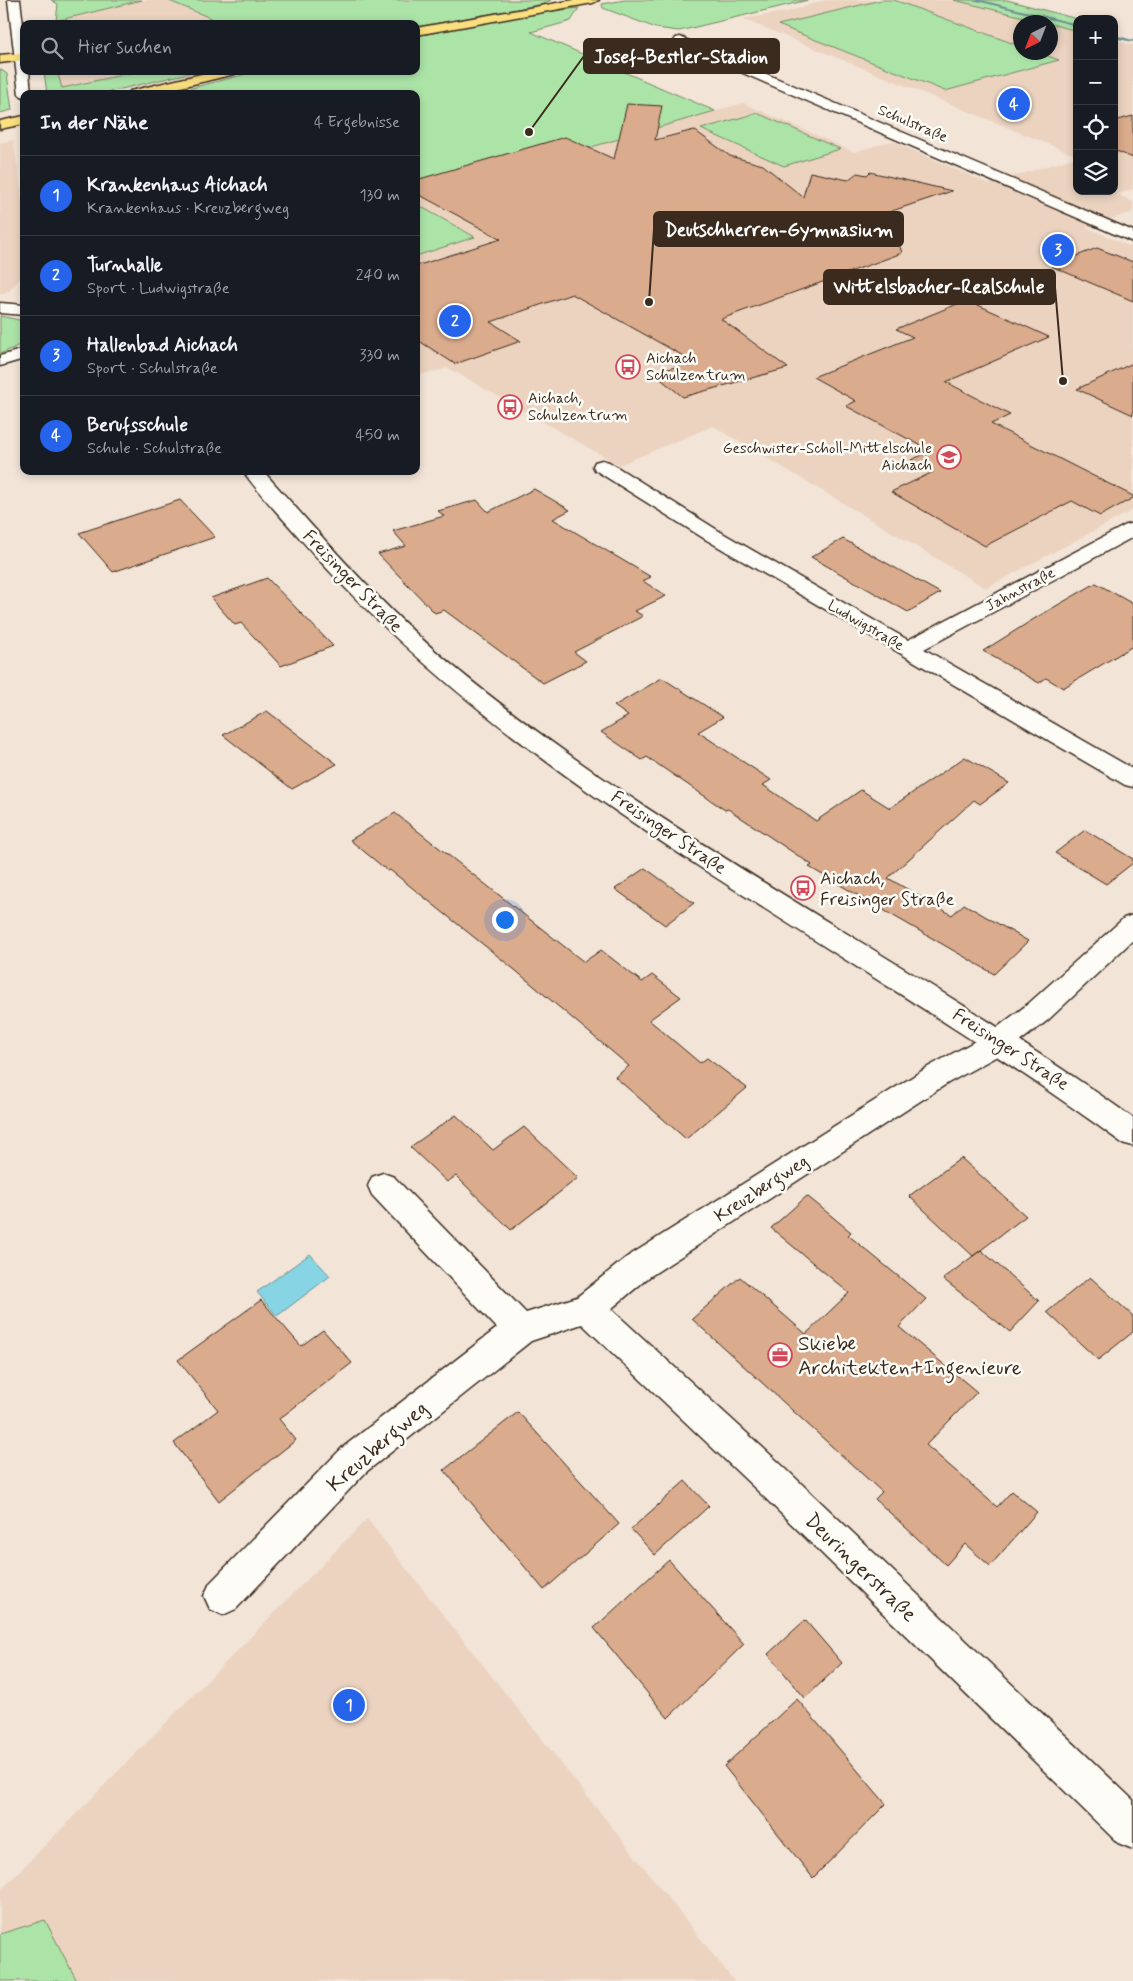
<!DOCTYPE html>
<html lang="de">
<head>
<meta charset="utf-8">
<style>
  body { margin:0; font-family:Mynerve,sans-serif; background:#20242c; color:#f1f3f6 }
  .controls { position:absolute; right:15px; top:15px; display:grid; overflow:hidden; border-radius:10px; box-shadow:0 2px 8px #0003 }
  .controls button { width:45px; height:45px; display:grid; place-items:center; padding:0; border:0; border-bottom:1px solid #363941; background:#171b24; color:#f1f3f6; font:25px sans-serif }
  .compass { position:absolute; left:1013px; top:15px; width:45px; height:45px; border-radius:50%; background:#171b24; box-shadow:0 2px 8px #0003; rotate:222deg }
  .you { position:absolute; left:504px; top:919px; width:18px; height:18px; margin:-12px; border:4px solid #fff; border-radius:50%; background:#1a73e8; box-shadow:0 0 0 8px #1a73e833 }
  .badge { display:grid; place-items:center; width:32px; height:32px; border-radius:50%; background:#2563eb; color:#fff; font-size:16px; font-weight:700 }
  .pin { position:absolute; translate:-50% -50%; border:2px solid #fff; box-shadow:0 1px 5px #0006 }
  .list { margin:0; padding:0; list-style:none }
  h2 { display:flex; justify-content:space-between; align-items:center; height:65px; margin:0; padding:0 20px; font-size:21px }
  h2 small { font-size:16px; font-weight:400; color:#9ea1a6 }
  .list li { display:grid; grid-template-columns:32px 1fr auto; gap:15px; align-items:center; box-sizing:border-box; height:80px; padding:0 20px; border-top:1px solid #363941 }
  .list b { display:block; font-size:19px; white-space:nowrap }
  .list p { margin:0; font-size:16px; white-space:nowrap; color:#9ea1a6 }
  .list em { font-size:16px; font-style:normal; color:#9ea1a6 }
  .icon { flex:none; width:28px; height:28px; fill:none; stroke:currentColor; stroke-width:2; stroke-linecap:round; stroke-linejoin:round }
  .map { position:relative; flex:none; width:1133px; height:1981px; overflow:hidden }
  .search { position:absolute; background:#171b24; box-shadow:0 2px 8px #0003; left:20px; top:20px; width:400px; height:55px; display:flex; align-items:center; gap:12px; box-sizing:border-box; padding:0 18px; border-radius:10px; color:#9ea1a6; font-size:19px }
  .panel { position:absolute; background:#171b24; box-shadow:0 2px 8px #0003; left:20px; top:90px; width:400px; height:385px; border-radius:10px }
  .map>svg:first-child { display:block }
  .built { fill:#ebd3c0 }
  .green { fill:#ace4a8; stroke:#748763 }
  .water { fill:#87d5e4; stroke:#699195 }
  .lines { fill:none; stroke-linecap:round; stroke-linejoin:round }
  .stream { fill:#699195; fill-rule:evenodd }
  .building { fill:#daab8c; stroke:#3b2a1e }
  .street-casing { stroke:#3b2a1e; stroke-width:3 }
  .secondary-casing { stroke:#3b2a1e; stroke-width:3 }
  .highway-casing { stroke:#3b2a1e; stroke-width:3 }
  .street { fill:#fdfcf7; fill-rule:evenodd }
  .secondary { fill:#fdfcf7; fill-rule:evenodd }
  .highway { fill:#fbe080; fill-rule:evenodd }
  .labels { text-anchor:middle; stroke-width:5; stroke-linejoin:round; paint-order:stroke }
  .far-street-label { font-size:15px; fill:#3b2a1e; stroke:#fdfcf7 }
  .far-poi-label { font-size:15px; fill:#3b2a1e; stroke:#fdfcf7; text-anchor:start }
  .street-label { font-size:18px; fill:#3b2a1e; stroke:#fdfcf7 }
  .poi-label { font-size:18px; fill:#3b2a1e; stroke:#fdfcf7; text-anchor:start }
  .near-poi-label { font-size:21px; fill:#3b2a1e; stroke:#fdfcf7; text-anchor:start }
  .near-street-label { font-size:21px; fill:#3b2a1e; stroke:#fdfcf7 }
  .leader { fill:none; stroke:#3b2a1e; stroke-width:2 }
  .callout-dot { fill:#3b2a1e; stroke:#fdfcf7; stroke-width:2 }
  .callout { fill:#3b2a1e; stroke:#3b2a1e; stroke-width:2 }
  .callout-label { font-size:19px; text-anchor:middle; font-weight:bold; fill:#fff }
</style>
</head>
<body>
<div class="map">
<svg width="1133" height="1981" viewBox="0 0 1133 1981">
  <rect width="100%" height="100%" fill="#f2e4d7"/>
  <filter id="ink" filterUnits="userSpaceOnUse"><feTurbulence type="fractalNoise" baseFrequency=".02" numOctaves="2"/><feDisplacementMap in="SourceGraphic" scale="10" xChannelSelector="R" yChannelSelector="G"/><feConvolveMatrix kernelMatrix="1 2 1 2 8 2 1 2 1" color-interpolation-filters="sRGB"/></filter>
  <g filter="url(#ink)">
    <!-- built -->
    <path class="built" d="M 142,0 L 167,0 L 225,24 L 44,24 Z
      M 825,0 L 954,0 L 1044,22 L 1020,22 L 1020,52 L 1050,52 L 1051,24 L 1077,31 L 1077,156 L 743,19 L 790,11 Z
      M 1114,40 L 1133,45 L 1133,189 L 1117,194 L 1133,202 L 1133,212 L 1086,227 L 1133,248 L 1133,510 L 986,588 L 713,426 L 619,465 L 448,368 L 416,376 L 416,256 L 475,237 L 416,204 L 416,198 L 743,103 L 854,152 L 892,141 L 989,184 L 1077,157 L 1077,191 L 1114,191 Z
      M 57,71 L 140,71 L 62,88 Z
      M 13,140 L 24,210 L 24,274 L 9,291 L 0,294 L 0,143 Z
      M 367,1519 L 734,1981 L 0,1981 L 0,1891 Z"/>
    <!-- green -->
    <path class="green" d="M 51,0 L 142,0 L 56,21 L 58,4 Z
      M 167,0 L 551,0 L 544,4 L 416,27 L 416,24 L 225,24 Z
      M 625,0 L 808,0 L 679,31 L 656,28 L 603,8 L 602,4 Z
      M 881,0 L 894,0 L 1020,46 L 1020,52 L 1039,53 L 1059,60 L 945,91 L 778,25 Z
      M 954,0 L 1007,0 L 1077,19 L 1077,31 L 1051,24 L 1050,22 L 1044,22 Z
      M 579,8 L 571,21 L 531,32 L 715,111 L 416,198 L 416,94 L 168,94 L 258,71 L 416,71 L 416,36 L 545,12 Z
      M 0,69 L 7,74 L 12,110 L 0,113 Z
      M 44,71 L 57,71 L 62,88 L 140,71 L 198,71 L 100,94 L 47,94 Z
      M 757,113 L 840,149 L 784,166 L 701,129 Z
      M 416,204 L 475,237 L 416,256 Z
      M 0,316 L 24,321 L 24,343 L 0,354 Z
      M 45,1920 L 77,1981 L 0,1981 L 0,1934 Z"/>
    <!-- water -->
    <path class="water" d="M 310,1254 L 330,1276 L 277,1316 L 257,1292 Z"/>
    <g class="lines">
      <!-- stream -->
      <path class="stream" d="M 973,0 L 981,0 L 1077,24 L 1077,26 Z
        M 1114,35 L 1133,40 L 1133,42 L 1114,38 Z"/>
    </g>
    <!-- building -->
    <path class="building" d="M 627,104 L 662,106 L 655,140 L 694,130 L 730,156 L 763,165 L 803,197 L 810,172 L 848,180 L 857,173 L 867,175 L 870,172 L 952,191 L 889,212 L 902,253 L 721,319 L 788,368 L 683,397 L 653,373 L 694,362 L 572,294 L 491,322 L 521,341 L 455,364 L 416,339 L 416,266 L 501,239 L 416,193 L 416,180 L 565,137 L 614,159 Z
      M 1133,116 L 1133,158 L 1114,150 L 1114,121 Z
      M 1097,248 L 1133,262 L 1133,301 L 1051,266 Z
      M 967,300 L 1049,337 L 946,382 L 1010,415 L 991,424 L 1133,496 L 1133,498 L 1100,516 L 1072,501 L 985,546 L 891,492 L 933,472 L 911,460 L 931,451 L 846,406 L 856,401 L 813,377 L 913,337 L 896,329 Z
      M 1133,363 L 1133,415 L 1077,389 Z
      M 534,489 L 570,510 L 553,519 L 651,577 L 643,581 L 666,596 L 635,611 L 643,616 L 574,652 L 586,661 L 543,683 L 444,610 L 435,613 L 378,554 L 406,546 L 393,531 L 444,516 L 438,511 L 477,500 L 488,512 Z
      M 180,500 L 215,537 L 113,572 L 79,533 Z
      M 843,539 L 874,556 L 940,593 L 908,612 L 811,557 Z
      M 267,578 L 333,646 L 281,666 L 241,623 L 235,625 L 211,598 Z
      M 1096,583 L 1133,604 L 1133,646 L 1063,688 L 1046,678 L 1039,683 L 983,651 L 1037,617 Z
      M 662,678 L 723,717 L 698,732 L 771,780 L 763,785 L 816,821 L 861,790 L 890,808 L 965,757 L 1009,783 L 980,804 L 974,800 L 888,878 L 952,915 L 964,904 L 1028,941 L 994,974 L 809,867 L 812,865 L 728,809 L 725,810 L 647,757 L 642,760 L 601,732 L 628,716 L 614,706 Z
      M 267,711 L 337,764 L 292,789 L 223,735 Z
      M 395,813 L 584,962 L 601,950 L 642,982 L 652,975 L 681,997 L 649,1020 L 700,1063 L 707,1058 L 747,1088 L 686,1139 L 615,1077 L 629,1066 L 515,970 L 390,870 L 388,871 L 350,840 Z
      M 1085,830 L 1133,859 L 1133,863 L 1106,884 L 1055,853 Z
      M 645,868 L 670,886 L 694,903 L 665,925 L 615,889 Z
      M 456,1115 L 493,1150 L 524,1127 L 578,1178 L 511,1230 L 456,1176 L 447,1182 L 410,1147 Z
      M 961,1158 L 1026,1216 L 973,1256 L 909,1196 Z
      M 807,1196 L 851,1232 L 848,1235 L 926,1299 L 899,1327 L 977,1392 L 926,1445 L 997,1507 L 1012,1491 L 1037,1512 L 990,1566 L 965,1544 L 946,1565 L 875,1499 L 882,1492 L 692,1319 L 740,1277 L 806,1334 L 849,1293 L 771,1228 Z
      M 981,1250 L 1039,1301 L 1010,1332 L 943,1279 Z
      M 1090,1277 L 1133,1316 L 1133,1332 L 1098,1360 L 1047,1312 Z
      M 261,1300 L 301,1346 L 323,1330 L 352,1363 L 279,1419 L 296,1440 L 219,1501 L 174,1443 L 218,1410 L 178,1360 Z
      M 518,1412 L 619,1524 L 544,1590 L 444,1470 Z
      M 685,1481 L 709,1506 L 655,1555 L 631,1529 Z
      M 669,1560 L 744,1644 L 668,1718 L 594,1628 Z
      M 805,1620 L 842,1663 L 805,1698 L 768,1654 Z
      M 797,1699 L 886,1804 L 813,1878 L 724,1766 Z"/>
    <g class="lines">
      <!-- street casing -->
      <g class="street-casing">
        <path id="street" d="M 680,37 L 1133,231 L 1133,242 L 676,44 L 674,41 L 676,38 Z
          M 602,460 L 609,462 L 719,531 L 908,640 L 1126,525 L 1133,523 L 1133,537 L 924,649 L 1133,769 L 1133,787 L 1125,785 L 705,539 L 595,470 L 593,466 L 595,462 Z
          M 1133,915 L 1133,940 L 1048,1020 L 1010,1049 L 948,1083 L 649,1277 L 611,1309 L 786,1469 L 1133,1800 L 1133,1849 L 1118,1843 L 760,1493 L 582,1324 L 531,1341 L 366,1472 L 236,1609 L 223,1615 L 210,1609 L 204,1596 L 210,1583 L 342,1448 L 497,1328 L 372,1195 L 368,1186 L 372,1177 L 383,1173 L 394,1177 L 526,1313 L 577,1297 L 627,1257 L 928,1067 L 990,1033 L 1028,1004 L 1124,918 Z"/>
      </g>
      <!-- secondary casing -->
      <g class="secondary-casing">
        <path id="secondary" d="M 8,0 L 20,0 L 24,33 L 24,71 L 29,71 L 31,94 L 24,94 L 24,98 L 19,94 Z
          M 0,303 L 24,305 L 24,315 L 0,313 Z
          M 24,349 L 24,359 L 0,366 L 0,356 Z
          M 243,471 L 263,471 C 326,541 384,610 458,670 C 667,842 913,961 1133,1118 L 1133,1146 L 1122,1143 C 849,942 520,795 297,535 C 279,514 259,494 243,471 Z"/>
      </g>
      <!-- highway casing -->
      <g class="highway-casing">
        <path id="highway" d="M 574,0 L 599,0 L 593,3 L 416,35 L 416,28 Z
          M 21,53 L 24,54 L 24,60 L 0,63 L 0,55 Z
          M 214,71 L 237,71 L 235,74 L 152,94 L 129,94 L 130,91 Z
          M 24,116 L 24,124 L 0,129 L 0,121 Z"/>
      </g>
      <!-- street -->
      <use href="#street" class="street"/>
      <!-- secondary -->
      <use href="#secondary" class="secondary"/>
      <!-- highway -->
      <use href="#highway" class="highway"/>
    </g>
  </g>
  <!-- icons -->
  <defs>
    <g id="bus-ring" transform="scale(1.25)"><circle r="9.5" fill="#fdfcf7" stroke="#d1495b" stroke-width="1.5"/><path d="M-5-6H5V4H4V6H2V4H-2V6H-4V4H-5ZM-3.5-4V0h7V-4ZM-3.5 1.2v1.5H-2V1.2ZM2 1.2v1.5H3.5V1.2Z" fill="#d1495b"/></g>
    <g id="school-ring" transform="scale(1.25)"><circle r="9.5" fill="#fdfcf7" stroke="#d1495b" stroke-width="1.5"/><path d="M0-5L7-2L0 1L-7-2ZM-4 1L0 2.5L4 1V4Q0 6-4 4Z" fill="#d1495b"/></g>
    <g id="office-ring" transform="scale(1.25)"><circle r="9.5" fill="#fdfcf7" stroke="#d1495b" stroke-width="1.5"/><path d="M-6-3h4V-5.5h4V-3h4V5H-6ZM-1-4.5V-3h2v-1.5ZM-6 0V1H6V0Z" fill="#d1495b"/></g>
  </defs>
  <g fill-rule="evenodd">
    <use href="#bus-ring" x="628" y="367"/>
    <use href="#bus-ring" x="510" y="407"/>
    <use href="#school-ring" x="949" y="457"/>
    <use href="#bus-ring" x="803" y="888"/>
    <use href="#office-ring" x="780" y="1355"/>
  </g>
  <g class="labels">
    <!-- far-street labels -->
    <g class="far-street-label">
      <text transform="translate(913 123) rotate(23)" y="5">Schulstraße</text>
      <text transform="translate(1020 589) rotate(-28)" y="5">Jahnstraße</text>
      <text transform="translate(866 625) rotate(30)" y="5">Ludwigstraße</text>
    </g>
    <!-- far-poi labels -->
    <g class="far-poi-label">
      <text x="646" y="363">Aichach<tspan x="646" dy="17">Schulzentrum</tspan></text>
      <text x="528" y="403">Aichach,<tspan x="528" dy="17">Schulzentrum</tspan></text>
      <text x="932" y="453" text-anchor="end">Geschwister-Scholl-Mittelschule<tspan x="932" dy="17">Aichach</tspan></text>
    </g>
    <!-- street labels -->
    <g class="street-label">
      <text transform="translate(353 581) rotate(46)" y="6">Freisinger Straße</text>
      <text transform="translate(669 832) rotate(34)" y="6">Freisinger Straße</text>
      <text transform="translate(1011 1049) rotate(33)" y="6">Freisinger Straße</text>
      <text transform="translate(761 1188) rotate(-33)" y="6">Kreuzbergweg</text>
    </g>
    <!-- poi labels -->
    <g class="poi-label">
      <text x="820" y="884">Aichach,<tspan x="820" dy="21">Freisinger Straße</tspan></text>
    </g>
    <!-- near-poi labels -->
    <g class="near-poi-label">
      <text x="798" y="1350">Skiebe<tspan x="798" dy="24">Architekten+Ingenieure</tspan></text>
    </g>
    <!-- near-street labels -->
    <g class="near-street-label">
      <text transform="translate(377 1446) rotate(-41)" y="7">Kreuzbergweg</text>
      <text transform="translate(861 1567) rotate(44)" y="7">Deuringerstraße</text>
    </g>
  </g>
  <!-- callouts -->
  <path class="leader" d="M529 132L584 56M649 302L654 229M1063 381L1055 287"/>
  <g class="callout-dot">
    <circle cx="529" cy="132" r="5"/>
    <circle cx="649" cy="302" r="5"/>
    <circle cx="1063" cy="381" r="5"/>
  </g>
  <g class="callout">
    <rect x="584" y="39" width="195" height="34" rx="5"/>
    <rect x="654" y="212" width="249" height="34" rx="5"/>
    <rect x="824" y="270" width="231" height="34" rx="5"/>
  </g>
  <g class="callout-label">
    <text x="681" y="63">Josef-Bestler-Stadion</text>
    <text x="779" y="236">Deutschherren-Gymnasium</text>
    <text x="939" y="293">Wittelsbacher-Realschule</text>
  </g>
</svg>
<div class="controls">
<button>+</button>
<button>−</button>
<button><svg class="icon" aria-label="locate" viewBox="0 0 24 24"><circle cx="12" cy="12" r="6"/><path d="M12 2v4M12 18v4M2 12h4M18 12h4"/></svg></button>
<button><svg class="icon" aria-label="layers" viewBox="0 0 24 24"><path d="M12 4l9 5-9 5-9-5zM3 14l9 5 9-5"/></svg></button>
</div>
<svg class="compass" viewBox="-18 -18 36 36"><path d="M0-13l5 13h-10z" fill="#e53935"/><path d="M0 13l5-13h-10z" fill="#9ea1a6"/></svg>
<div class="you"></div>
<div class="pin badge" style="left:349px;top:1705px">1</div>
<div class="pin badge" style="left:455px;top:321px">2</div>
<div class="pin badge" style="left:1058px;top:250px">3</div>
<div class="pin badge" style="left:1014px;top:104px">4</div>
<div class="search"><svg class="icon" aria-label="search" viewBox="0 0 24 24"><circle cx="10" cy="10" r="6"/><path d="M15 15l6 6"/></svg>Hier suchen</div>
<section class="panel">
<h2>In der Nähe<small>4 Ergebnisse</small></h2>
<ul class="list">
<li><span class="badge">1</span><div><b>Krankenhaus Aichach</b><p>Krankenhaus · Kreuzbergweg</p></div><em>130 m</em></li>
<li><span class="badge">2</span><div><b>Turnhalle</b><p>Sport · Ludwigstraße</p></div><em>240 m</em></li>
<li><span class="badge">3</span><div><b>Hallenbad Aichach</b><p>Sport · Schulstraße</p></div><em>330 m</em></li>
<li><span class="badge">4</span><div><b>Berufsschule</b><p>Schule · Schulstraße</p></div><em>450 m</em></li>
</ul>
</section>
</div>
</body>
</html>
